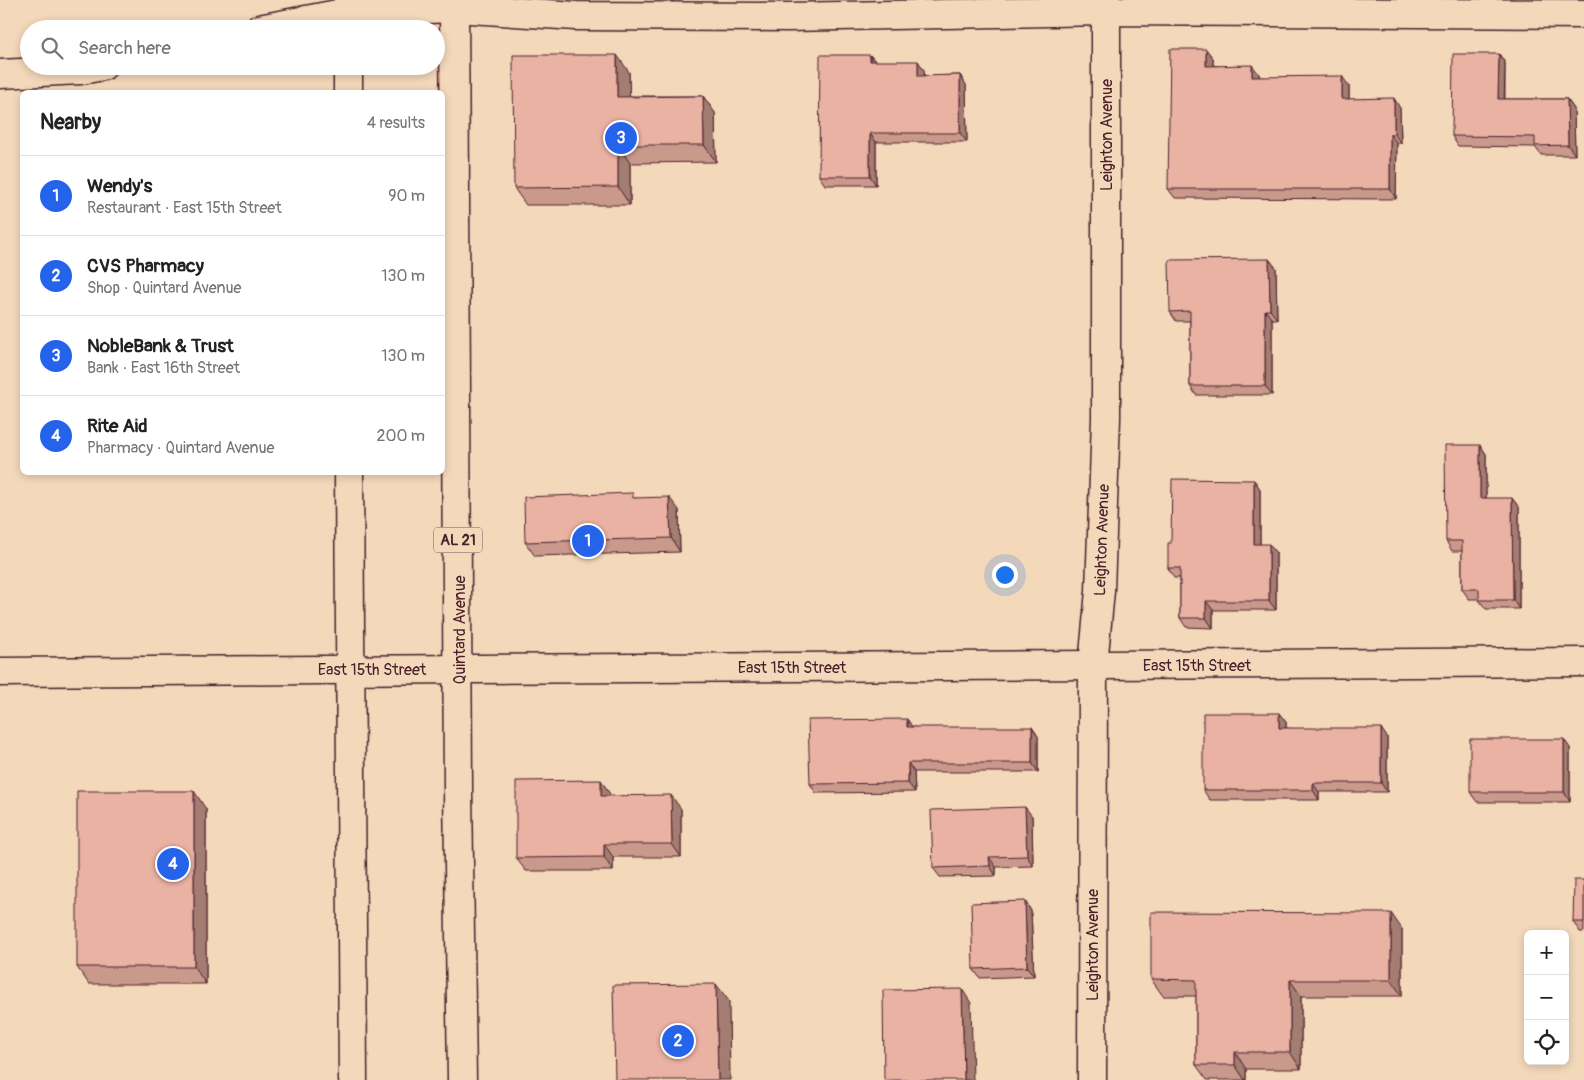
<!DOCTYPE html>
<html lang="en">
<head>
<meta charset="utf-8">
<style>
  body { margin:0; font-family:Pangolin,sans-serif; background:#f6f6f6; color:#222 }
  .controls { position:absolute; right:15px; bottom:15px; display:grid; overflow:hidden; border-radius:8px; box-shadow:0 2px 8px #0003 }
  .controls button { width:45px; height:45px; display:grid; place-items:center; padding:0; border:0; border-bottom:1px solid #e0e0e0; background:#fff; color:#222; font:25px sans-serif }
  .you { position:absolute; left:1004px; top:574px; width:18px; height:18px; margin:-12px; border:4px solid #fff; border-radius:50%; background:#1a73e8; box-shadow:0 0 0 8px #1a73e833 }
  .badge { display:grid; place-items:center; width:32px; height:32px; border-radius:50%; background:#2563eb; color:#fff; font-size:16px; font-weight:700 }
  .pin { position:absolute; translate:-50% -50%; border:2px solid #fff; box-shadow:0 1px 5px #0006 }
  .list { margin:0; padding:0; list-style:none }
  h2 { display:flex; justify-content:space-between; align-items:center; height:65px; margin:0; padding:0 20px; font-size:21px }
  h2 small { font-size:16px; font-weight:400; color:#767676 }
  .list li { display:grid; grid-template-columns:32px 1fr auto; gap:15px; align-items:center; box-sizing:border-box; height:80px; padding:0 20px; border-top:1px solid #e0e0e0 }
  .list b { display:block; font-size:19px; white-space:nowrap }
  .list p { margin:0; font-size:16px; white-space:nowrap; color:#767676 }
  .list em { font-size:16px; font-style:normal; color:#767676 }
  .icon { flex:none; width:28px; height:28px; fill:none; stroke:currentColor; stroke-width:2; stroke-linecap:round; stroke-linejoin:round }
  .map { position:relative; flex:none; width:1584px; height:1080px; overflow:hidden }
  .search { position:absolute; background:#fff; box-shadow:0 2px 8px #0003; left:20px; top:20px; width:425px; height:55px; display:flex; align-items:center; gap:12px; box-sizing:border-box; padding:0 18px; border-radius:28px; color:#767676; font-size:19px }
  .panel { position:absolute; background:#fff; box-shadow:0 2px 8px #0003; left:20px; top:90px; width:425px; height:385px; border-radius:8px }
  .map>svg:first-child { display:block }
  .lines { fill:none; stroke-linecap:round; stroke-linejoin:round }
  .street-casing { stroke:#4a1f2b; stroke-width:31 }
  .secondary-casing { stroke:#4a1f2b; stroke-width:31 }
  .highway-casing { stroke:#4a1f2b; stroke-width:31 }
  .street { stroke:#f3d8ba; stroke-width:28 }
  .secondary { stroke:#f3d8ba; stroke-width:28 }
  .highway { stroke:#f3d8ba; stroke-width:28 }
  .wall { fill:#c9998c; stroke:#4a1f2b }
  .shaded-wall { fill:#a47d72; stroke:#4a1f2b }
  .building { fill:#eab2a3; stroke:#4a1f2b }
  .labels { text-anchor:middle; stroke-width:4; stroke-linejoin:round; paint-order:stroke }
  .shield { fill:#f3d8ba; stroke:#7d5656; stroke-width:1 }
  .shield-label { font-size:15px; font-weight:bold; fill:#4a1f2b }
  .street-label { font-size:16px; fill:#4a1f2b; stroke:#f3d8ba }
</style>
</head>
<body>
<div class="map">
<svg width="1584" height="1080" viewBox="0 0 1584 1080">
  <rect width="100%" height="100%" fill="#f3d8ba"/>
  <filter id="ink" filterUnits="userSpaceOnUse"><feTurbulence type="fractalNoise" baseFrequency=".02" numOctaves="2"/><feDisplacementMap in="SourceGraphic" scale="10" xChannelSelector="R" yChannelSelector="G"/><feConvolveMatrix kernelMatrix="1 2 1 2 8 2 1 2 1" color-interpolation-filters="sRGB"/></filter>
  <g filter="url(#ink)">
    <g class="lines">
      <!-- street casing -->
      <g class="street-casing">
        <path id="street" d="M 1092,1080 L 1093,665 L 1100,591 L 1106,418 L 1106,0"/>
      </g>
      <!-- secondary casing -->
      <g class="secondary-casing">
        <path id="secondary" d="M 259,29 L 348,12 L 454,8 L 576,16 L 787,17 L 1106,11 L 1584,14
          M 0,74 L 81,70 L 103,66
          M 0,672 L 1584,662"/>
      </g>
      <!-- highway casing -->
      <g class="highway-casing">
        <path id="highway" d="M 348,0 L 348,29
          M 454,0 L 458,790 L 462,1080
          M 348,66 L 348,92
          M 349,472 L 353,1080"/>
      </g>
      <!-- street -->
      <use href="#street" class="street"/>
      <!-- secondary -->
      <use href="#secondary" class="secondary"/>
      <!-- highway -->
      <use href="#highway" class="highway"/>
    </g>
    <!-- wall -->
    <path class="wall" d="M 1499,54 L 1505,63 L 1505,99 L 1567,99 L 1574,109 L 1575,155 L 1541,155 L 1535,147 L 1458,146 L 1452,136 Z
      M 870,55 L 875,61 L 924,70 L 924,76 L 960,75 L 966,85 L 967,142 L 876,142 L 876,185 L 825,185 L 819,176 Z
      M 1213,58 L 1213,65 L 1259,74 L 1259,77 L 1349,86 L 1349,99 L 1400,108 L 1401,143 L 1397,143 L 1396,199 L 1175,198 L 1168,189 Z
      M 629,72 L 629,96 L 703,96 L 715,113 L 716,162 L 630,163 L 630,205 L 526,205 L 514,188 Z
      M 1269,259 L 1276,268 L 1277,319 L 1272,319 L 1272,395 L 1196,395 L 1190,386 L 1190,321 L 1176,321 L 1170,312 Z
      M 1480,445 L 1486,454 L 1486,498 L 1519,507 L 1519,609 L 1486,609 L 1479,600 L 1479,599 L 1469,599 L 1462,589 L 1462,551 L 1452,551 L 1446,541 Z
      M 1254,480 L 1260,489 L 1260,544 L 1276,553 L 1276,610 L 1213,610 L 1213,628 L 1186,627 L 1180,618 L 1180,578 L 1174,578 L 1168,568 L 1171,543 Z
      M 636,498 L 679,510 L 680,552 L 535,556 L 525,542 Z
      M 907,719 L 912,727 L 1038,736 L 1038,772 L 914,772 L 915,792 L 816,793 L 810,784 Z
      M 1286,722 L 1286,728 L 1387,737 L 1387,792 L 1319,792 L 1319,800 L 1210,800 L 1203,790 Z
      M 1570,748 L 1570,802 L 1477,802 L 1470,792 Z
      M 610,794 L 610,796 L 681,809 L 681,857 L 613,857 L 613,871 L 526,871 L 516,858 Z
      M 206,809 L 206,984 L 89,984 L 77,967 Z
      M 1032,816 L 1033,866 L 996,867 L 996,876 L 940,877 L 933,868 Z
      M 1584,880 L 1584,932 L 1580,932 L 1573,922 Z
      M 1025,901 L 1031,911 L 1034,976 L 980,978 L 973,969 Z
      M 1402,929 L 1402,996 L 1301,996 L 1301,1069 L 1246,1069 L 1246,1080 L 1207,1080 L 1196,1065 L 1196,996 L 1163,996 L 1151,979 Z"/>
    <!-- shaded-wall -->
    <path class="shaded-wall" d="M 1206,49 L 1213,58 L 1213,75 L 1206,66 Z
      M 1499,54 L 1505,63 L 1504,109 L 1498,99 Z
      M 617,55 L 629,72 L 630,114 L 617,97 Z
      M 870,55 L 877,64 L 870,61 Z
      M 918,61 L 924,70 L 925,85 L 918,76 Z
      M 1252,65 L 1259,74 L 1259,86 L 1252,77 Z
      M 960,75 L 966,85 L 967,142 L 960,133 Z
      M 1342,76 L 1349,86 L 1349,108 L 1342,99 Z
      M 703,96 L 715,113 L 716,162 L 704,145 Z
      M 1394,98 L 1400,108 L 1401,143 L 1394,134 Z
      M 1567,99 L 1574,109 L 1575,155 L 1568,145 Z
      M 870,133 L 876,142 L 876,185 L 870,176 Z
      M 1390,134 L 1397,143 L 1396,199 L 1390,189 Z
      M 618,145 L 630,163 L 630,205 L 618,187 Z
      M 1269,259 L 1276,268 L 1277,319 L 1270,310 Z
      M 1265,310 L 1272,319 L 1272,395 L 1265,386 Z
      M 1480,445 L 1486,454 L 1486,507 L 1480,498 Z
      M 1254,480 L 1260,489 L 1260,553 L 1254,544 Z
      M 669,497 L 679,510 L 680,552 L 671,538 Z
      M 1512,498 L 1519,507 L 1519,609 L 1513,600 Z
      M 1269,544 L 1276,553 L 1276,610 L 1269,601 Z
      M 1206,601 L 1213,610 L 1213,628 L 1206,618 Z
      M 1279,713 L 1286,722 L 1286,737 L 1279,728 Z
      M 907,719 L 913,728 L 907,727 Z
      M 1032,727 L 1038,736 L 1038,772 L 1032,763 Z
      M 1381,728 L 1387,737 L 1387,792 L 1381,783 Z
      M 1564,739 L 1570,748 L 1570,802 L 1564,792 Z
      M 908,763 L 914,772 L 915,792 L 908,783 Z
      M 601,780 L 610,794 L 610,809 L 601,796 Z
      M 1313,783 L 1319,792 L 1319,800 L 1313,790 Z
      M 194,791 L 206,809 L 206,984 L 194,967 Z
      M 671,795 L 681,809 L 681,857 L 672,844 Z
      M 1025,807 L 1032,816 L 1033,866 L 1027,856 Z
      M 604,844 L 613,857 L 613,871 L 604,857 Z
      M 989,857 L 996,867 L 996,876 L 990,866 Z
      M 1025,901 L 1031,911 L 1034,976 L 1027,967 Z
      M 1391,913 L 1402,929 L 1402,996 L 1391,980 Z
      M 1290,980 L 1301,996 L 1301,1069 L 1290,1052 Z
      M 716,984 L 729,1001 L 730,1080 L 718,1080 Z
      M 962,989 L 971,1003 L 973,1080 L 964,1080 Z
      M 1235,1052 L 1246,1069 L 1246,1080 L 1245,1080 L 1235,1065 Z"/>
    <!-- building -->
    <path class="building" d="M 1170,49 L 1206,49 L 1206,66 L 1252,65 L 1252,77 L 1342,76 L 1342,99 L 1394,98 L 1394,134 L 1390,134 L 1390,189 L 1168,189 Z
      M 1453,54 L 1499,54 L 1498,99 L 1567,99 L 1568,145 L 1535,146 L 1535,137 L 1452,136 Z
      M 513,55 L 617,55 L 617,97 L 703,96 L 704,145 L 618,145 L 618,187 L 514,188 Z
      M 820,55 L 870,55 L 870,61 L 918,61 L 918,76 L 960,75 L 960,133 L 870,133 L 870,176 L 819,176 Z
      M 1269,259 L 1270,310 L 1265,310 L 1265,386 L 1190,386 L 1190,311 L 1170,312 L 1169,260 Z
      M 1445,445 L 1480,445 L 1480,498 L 1512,498 L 1513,600 L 1479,600 L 1479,589 L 1462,589 L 1462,541 L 1446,541 Z
      M 1172,479 L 1254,480 L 1254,544 L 1269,544 L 1269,601 L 1206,601 L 1206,618 L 1180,618 L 1180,568 L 1168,568 L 1168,543 L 1171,543 Z
      M 633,493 L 633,498 L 669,497 L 671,538 L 525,542 L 524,497 Z
      M 1203,713 L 1279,713 L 1279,728 L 1381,728 L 1381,783 L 1313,783 L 1313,790 L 1203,790 Z
      M 907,719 L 907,727 L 1032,727 L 1032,763 L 908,763 L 908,783 L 810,784 L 808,720 Z
      M 1470,739 L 1564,739 L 1564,792 L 1470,792 Z
      M 601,780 L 601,796 L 671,795 L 672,844 L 604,844 L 604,857 L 516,858 L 516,781 Z
      M 77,791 L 194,791 L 194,967 L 77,967 Z
      M 1025,807 L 1027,856 L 989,857 L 990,866 L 933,868 L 931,810 Z
      M 1574,880 L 1584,880 L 1584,922 L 1573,922 Z
      M 1025,901 L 1027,967 L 973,969 L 971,903 Z
      M 1151,912 L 1391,913 L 1391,980 L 1290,980 L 1290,1052 L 1235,1052 L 1235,1065 L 1196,1065 L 1196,980 L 1151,979 Z
      M 716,984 L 718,1080 L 615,1080 L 613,985 Z
      M 962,989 L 964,1080 L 884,1080 L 883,990 Z"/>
  </g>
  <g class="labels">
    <!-- shield labels -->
    <rect class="shield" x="434" y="527.5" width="48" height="25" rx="4"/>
    <g class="shield-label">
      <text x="458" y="545">AL 21</text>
    </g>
    <!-- street labels -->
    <g class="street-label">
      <text transform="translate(1106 135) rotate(-90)" y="6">Leighton Avenue</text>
      <text transform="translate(1101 540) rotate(-88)" y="6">Leighton Avenue</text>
      <text transform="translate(459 630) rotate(-90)" y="6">Quintard Avenue</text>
      <text x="1197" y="671">East 15th Street</text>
      <text x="792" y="673">East 15th Street</text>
      <text x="372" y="675">East 15th Street</text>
      <text transform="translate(1092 945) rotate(-90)" y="6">Leighton Avenue</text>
    </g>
  </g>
</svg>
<div class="controls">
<button>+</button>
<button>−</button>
<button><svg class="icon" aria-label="locate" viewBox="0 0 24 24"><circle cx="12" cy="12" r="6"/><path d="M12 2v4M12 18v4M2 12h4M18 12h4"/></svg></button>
</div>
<div class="you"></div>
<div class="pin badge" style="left:588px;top:541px">1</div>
<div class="pin badge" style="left:678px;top:1041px">2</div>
<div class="pin badge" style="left:621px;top:138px">3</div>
<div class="pin badge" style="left:173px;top:864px">4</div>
<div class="search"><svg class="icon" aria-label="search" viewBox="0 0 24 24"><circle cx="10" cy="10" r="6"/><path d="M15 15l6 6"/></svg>Search here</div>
<section class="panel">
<h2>Nearby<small>4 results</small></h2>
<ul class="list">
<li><span class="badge">1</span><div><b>Wendy's</b><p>Restaurant · East 15th Street</p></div><em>90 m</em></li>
<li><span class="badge">2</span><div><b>CVS Pharmacy</b><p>Shop · Quintard Avenue</p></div><em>130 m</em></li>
<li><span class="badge">3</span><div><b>NobleBank &amp; Trust</b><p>Bank · East 16th Street</p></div><em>130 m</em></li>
<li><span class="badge">4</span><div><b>Rite Aid</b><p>Pharmacy · Quintard Avenue</p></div><em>200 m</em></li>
</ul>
</section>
</div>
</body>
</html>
